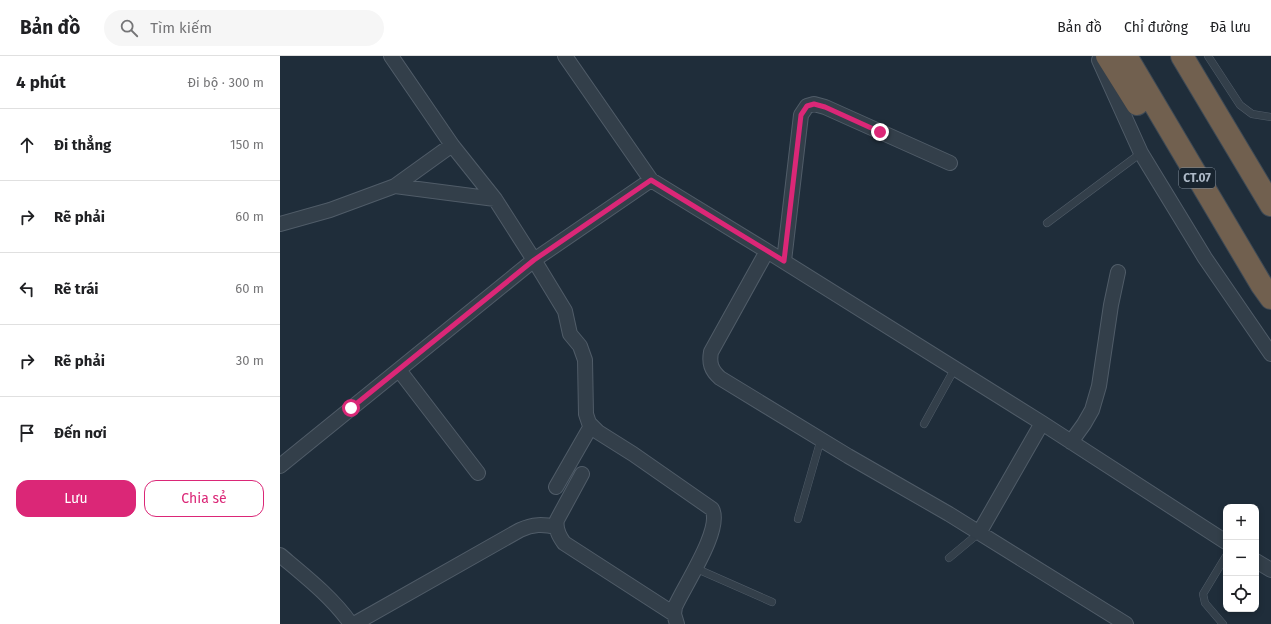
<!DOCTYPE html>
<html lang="vi">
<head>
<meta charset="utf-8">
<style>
  body { margin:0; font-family:"Fira Sans",sans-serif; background:#f6f6f6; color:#202124 }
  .controls { position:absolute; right:12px; bottom:12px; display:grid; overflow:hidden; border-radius:8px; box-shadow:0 2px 6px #0003 }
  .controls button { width:36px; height:36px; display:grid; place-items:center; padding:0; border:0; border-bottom:1px solid #e0e0e0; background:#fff; color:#202124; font:20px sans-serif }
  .stop { position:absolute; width:12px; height:12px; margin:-9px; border:3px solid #db2777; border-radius:50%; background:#fff }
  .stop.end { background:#db2777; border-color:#fff; box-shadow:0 1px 4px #0008 }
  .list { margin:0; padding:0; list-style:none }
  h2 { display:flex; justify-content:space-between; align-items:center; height:52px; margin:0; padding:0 16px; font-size:17px }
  h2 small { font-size:13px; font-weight:400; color:#757577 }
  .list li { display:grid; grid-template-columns:26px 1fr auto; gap:12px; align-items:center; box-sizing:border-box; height:72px; padding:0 16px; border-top:1px solid #e0e0e0 }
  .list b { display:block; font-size:15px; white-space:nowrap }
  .list em { font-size:13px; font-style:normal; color:#757577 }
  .actions { display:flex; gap:8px; padding:12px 16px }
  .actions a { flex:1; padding:9px 0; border:1px solid #db2777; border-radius:12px; text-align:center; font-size:14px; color:#db2777 }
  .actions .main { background:#db2777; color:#fff }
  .icon { flex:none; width:22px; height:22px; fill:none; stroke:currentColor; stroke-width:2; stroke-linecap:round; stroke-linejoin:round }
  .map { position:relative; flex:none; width:991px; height:568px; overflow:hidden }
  header { display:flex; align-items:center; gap:24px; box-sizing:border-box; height:56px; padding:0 20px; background:#fff; border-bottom:1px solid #e0e0e0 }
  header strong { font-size:19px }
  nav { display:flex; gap:22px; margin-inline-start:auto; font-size:14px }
  .search { width:280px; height:36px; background:#f6f6f6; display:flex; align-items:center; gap:10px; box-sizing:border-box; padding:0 14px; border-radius:22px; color:#757577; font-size:15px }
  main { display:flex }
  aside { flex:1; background:#fff }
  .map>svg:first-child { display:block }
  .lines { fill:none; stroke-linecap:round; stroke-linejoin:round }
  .lane-casing { stroke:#505c68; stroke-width:8 }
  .street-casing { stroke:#505c68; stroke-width:16 }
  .highway-casing { stroke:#3d4955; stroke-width:24 }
  .lane { stroke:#333f4a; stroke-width:7 }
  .street { stroke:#333f4a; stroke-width:14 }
  .highway { stroke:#71604f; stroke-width:22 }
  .route { stroke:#db2777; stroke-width:5 }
  .labels { text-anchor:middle; stroke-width:3.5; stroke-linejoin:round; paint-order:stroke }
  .shield { fill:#18242f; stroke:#808c99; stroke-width:1 }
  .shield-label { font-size:12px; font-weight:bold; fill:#adb9c7 }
</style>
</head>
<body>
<header>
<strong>Bản đồ</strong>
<div class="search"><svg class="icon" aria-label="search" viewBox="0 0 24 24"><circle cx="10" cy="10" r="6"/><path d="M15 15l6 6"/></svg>Tìm kiếm</div>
<nav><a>Bản đồ</a><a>Chỉ đường</a><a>Đã lưu</a></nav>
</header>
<main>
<aside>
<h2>4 phút<small>Đi bộ · 300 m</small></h2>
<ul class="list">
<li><svg class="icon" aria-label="ahead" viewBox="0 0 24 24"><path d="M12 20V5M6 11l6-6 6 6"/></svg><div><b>Đi thẳng</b></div><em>150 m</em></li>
<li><svg class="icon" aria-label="right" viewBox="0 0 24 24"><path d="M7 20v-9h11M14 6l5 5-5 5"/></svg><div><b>Rẽ phải</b></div><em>60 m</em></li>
<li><svg class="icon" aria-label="left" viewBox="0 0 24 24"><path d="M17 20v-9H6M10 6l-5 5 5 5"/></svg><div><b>Rẽ trái</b></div><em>60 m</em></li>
<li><svg class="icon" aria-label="right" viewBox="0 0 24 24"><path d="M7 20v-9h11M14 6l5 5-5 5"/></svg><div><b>Rẽ phải</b></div><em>30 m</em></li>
<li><svg class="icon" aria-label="arrive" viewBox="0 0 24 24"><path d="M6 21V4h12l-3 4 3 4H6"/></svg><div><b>Đến nơi</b></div></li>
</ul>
<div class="actions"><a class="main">Lưu</a><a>Chia sẻ</a></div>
</aside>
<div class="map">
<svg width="991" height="568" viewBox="0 0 991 568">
  <rect width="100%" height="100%" fill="#1f2d3a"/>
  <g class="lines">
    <!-- lane casing -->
    <g class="lane-casing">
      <path id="lane" d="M 928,0 L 960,49 L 972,58 L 991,61
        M 767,167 L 861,97
        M 644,368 L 675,312
        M 518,463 L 541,383
        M 669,502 L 699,477
        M 415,512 L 492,546
        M 943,568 L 925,547 L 923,538 L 946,500"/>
    </g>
    <!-- street casing -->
    <g class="street-casing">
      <path id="street" d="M 111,0 L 172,89
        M 285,0 L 371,124 L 487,195 L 762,367 L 946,486
        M 819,4 L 861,97 L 925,202 L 991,298
        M 115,130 L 215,143
        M 0,168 L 50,154 L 115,130 L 172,89 L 215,143 L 254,204 L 285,255 L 290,278 L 300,290 L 305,304 L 306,358 L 309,367 L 318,376 L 353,398 L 432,453 C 443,473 404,530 395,551 L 394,558 L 397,568
        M 487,195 L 431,296 C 429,307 431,314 440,322 L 568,400 L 669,458 L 846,568
        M 504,205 L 521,59 L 527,50 L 534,48 L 545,51 L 670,107
        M 119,314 L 198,417
        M 791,386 L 804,368 L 812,354 L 819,330 L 831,249 L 838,216
        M 0,410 L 254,204 L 371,124
        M 302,418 L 277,464 C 275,473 279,480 284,487 L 394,558
        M 276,431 L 311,370
        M 699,477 L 762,367
        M 0,499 C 25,520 52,541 71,568
        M 976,505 L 991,514
        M 74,568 L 240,474 C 253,468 263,468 276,471"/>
    </g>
    <!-- highway casing -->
    <g class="highway-casing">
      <path id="highway" d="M 827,0 L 857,48
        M 846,0 L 981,228 L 991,242
        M 902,0 L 991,149"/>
    </g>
    <!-- lane -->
    <use href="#lane" class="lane"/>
    <!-- street -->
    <use href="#street" class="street"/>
    <!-- highway -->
    <use href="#highway" class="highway"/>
  </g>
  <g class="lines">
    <!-- route -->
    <path class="route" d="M 71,352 L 254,204 L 371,124 L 504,205 L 521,59 L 527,50 L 534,48 L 545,51 L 600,76"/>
  </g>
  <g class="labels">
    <!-- shield labels -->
    <rect class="shield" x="899" y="112" width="36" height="20" rx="3"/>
    <g class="shield-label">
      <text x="917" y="126">CT.07</text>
    </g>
  </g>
</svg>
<div class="controls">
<button>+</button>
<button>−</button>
<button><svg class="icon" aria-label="locate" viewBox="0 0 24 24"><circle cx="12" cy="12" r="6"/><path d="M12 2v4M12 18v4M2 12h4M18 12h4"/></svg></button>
</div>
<div class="stop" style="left:71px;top:352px"></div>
<div class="stop end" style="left:600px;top:76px"></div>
</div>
</main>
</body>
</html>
